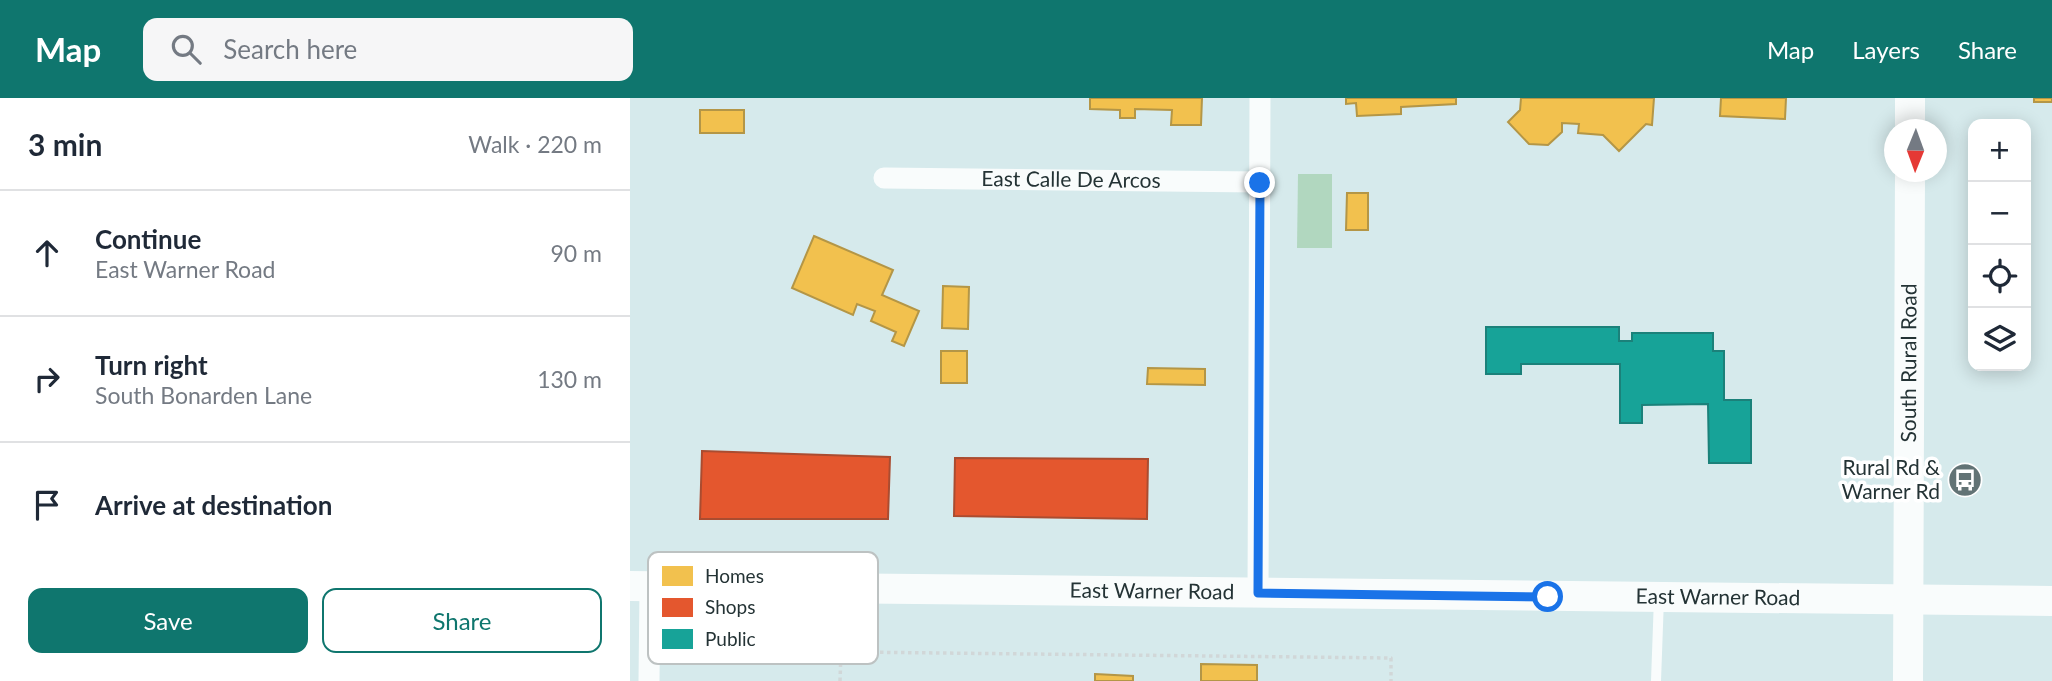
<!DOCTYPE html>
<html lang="en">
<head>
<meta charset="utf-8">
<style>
  body { margin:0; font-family:Lato,sans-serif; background:#f6f6f7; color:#1f2937 }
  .controls { position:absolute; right:21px; top:21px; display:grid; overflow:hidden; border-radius:14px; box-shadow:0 4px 18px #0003 }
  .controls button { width:63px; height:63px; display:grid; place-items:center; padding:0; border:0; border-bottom:2px solid #e0e1e3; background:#fff; color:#1f2937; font:35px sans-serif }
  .compass { position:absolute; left:1254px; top:21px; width:63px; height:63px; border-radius:50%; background:#fff; box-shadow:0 4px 18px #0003; rotate:181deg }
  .stop { position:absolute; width:21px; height:21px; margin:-16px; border:5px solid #1a73e8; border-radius:50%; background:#fff }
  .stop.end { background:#1a73e8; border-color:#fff; box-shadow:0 2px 7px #0008 }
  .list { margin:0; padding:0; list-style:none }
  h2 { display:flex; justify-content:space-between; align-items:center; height:91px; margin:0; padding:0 28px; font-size:30px }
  h2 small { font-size:23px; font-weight:400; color:#747a83 }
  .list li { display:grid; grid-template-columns:46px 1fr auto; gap:21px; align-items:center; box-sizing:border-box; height:126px; padding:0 28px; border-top:2px solid #e0e1e3 }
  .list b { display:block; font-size:26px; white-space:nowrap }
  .list p { margin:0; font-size:23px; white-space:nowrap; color:#747a83 }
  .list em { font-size:23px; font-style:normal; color:#747a83 }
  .actions { display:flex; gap:14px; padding:21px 28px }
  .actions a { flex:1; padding:16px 0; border:2px solid #0f766e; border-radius:14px; text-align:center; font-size:24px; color:#0f766e }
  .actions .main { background:#0f766e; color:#fff }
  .icon { flex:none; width:38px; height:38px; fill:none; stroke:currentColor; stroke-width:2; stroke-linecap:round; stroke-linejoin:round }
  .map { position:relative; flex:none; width:1422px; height:583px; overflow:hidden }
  header { display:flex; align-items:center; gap:42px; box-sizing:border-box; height:98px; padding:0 35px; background:#0f766e; color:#fff }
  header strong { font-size:33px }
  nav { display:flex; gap:38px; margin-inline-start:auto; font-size:24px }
  .search { width:490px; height:63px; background:#f6f6f7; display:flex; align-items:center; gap:18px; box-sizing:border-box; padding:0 24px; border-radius:14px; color:#747a83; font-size:26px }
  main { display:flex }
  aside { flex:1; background:#fff }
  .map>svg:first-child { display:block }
  .green { fill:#b1d7bf }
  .homes { fill:#f2c14e; stroke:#b49646; stroke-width:2 }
  .shops { fill:#e4572e; stroke:#aa4c30; stroke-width:2 }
  .public { fill:#17a398; stroke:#1b817a; stroke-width:2 }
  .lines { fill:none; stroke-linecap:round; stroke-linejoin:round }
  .path { stroke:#d1d7d8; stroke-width:3.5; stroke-dasharray:3.5 3.5; stroke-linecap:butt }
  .lane { stroke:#f9fcfc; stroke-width:10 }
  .street { stroke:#f9fcfc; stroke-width:21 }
  .secondary { stroke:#f9fcfc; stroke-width:30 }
  .route { stroke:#1a73e8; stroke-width:9 }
  .labels { text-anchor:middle; stroke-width:7; stroke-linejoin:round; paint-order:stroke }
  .street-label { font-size:21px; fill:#243335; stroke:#fff }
  .poi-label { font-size:21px; fill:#243335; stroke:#fff; text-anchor:end }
  .key { fill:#fff; stroke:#bdc2c2; stroke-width:2 }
  .key-label { font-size:19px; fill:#243335 }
</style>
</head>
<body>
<header>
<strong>Map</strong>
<div class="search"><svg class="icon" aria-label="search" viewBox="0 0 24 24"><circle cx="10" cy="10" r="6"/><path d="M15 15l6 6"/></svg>Search here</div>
<nav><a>Map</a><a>Layers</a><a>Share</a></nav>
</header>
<main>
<aside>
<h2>3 min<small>Walk · 220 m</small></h2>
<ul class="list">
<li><svg class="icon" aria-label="ahead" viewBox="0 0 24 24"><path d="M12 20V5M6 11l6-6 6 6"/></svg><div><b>Continue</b><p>East Warner Road</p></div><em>90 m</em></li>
<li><svg class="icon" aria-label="right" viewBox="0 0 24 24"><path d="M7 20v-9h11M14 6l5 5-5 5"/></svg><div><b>Turn right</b><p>South Bonarden Lane</p></div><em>130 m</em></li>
<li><svg class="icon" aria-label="arrive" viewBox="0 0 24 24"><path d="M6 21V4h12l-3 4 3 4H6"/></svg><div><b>Arrive at destination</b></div></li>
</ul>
<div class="actions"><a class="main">Save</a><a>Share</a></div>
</aside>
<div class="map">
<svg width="1422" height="583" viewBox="0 0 1422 583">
  <rect width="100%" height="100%" fill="#d6eaec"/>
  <!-- green -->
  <path class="green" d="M 668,76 L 702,76 L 702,150 L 667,150 Z"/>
  <!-- homes -->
  <path class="homes" d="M 460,0 L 572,0 L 571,27 L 541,27 L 542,12 L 505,11 L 505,20 L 490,20 L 490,12 L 460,11 Z
    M 716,0 L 826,0 L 826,6 L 771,9 L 771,16 L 727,18 L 726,5 L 716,6 Z
    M 891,0 L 1024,0 L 1022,27 L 1016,26 L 989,53 L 973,37 L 948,35 L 949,26 L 932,25 L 932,34 L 918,47 L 899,46 L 878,24 L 890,12 Z
    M 1091,0 L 1156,0 L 1155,21 L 1090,18 Z
    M 1404,0 L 1422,0 L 1422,4 L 1404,4 Z
    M 70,12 L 114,12 L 114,35 L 70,35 Z
    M 717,95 L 738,95 L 738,132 L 716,132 Z
    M 184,138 L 263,172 L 252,197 L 289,213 L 274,248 L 262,243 L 266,234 L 241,223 L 245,213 L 227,206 L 223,217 L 162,190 Z
    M 313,188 L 339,189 L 338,231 L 312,230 Z
    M 311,253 L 337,253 L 337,285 L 311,285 Z
    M 518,270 L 575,271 L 575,287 L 517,286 Z
    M 1332,380 L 1338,381 L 1336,391 L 1331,390 Z
    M 571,566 L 627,567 L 627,583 L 571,583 Z
    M 465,576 L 503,578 L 503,583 L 465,583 Z"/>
  <!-- shops -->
  <path class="shops" d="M 72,353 L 260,359 L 258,421 L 70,421 Z
    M 325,360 L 518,361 L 517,421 L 324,418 Z"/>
  <!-- public -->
  <path class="public" d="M 856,229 L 989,229 L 989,243 L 1002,243 L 1002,235 L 1083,235 L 1083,253 L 1094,253 L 1094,302 L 1121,302 L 1121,365 L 1079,365 L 1078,306 L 1012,307 L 1012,325 L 990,325 L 990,266 L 891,266 L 891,276 L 856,276 Z"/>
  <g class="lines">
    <!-- path -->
    <path class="path" d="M 40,552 L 761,560 L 761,583
      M 210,583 L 211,554"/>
    <!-- lane -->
    <path class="lane" d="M 1026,583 L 1029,500"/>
    <!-- street -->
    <g class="street">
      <path id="s1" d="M 254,80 L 630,84"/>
      <path d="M 628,495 L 630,0"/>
      <path d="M 19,583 L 20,489"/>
    </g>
    <!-- secondary -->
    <g class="secondary">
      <path d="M 1280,32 L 1280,0"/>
      <path id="s2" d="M 0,488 L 1422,503"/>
      <path id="s3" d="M 1278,583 L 1280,74"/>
    </g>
  </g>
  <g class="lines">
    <!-- route -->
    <path class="route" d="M 630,85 L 628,495 L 918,499"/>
  </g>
  <!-- icons -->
  <defs>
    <g id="bus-disc" transform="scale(1.75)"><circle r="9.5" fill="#627375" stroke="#fff"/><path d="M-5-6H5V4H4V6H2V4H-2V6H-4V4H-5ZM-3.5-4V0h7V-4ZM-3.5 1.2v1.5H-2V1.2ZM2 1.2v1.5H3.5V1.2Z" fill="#fff"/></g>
  </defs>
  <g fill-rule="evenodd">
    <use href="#bus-disc" x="1335" y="382"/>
  </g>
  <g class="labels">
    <!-- street labels -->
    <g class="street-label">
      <text dy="7" stroke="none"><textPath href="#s1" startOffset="187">East Calle De Arcos</textPath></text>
      <text dy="7" stroke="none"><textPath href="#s3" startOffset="318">South Rural Road</textPath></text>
      <text dy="7" stroke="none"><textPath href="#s2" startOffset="522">East Warner Road</textPath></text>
      <text dy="7" stroke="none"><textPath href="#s2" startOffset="1088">East Warner Road</textPath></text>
    </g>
    <!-- poi labels -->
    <g class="poi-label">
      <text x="1310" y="377">Rural Rd &amp;<tspan x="1310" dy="24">Warner Rd</tspan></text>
    </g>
  </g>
  <!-- legend -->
  <rect x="18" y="454" width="230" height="112" rx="10" class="key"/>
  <rect x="32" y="468" width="31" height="20" fill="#f2c14e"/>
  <rect x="32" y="500" width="31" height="19" fill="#e4572e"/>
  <rect x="32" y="531" width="31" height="20" fill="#17a398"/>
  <g class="key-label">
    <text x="75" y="485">Homes</text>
    <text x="75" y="516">Shops</text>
    <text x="75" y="548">Public</text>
  </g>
</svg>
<div class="controls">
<button>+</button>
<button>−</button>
<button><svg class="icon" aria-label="locate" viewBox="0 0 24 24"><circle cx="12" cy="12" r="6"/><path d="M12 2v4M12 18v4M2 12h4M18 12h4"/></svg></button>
<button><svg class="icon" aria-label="layers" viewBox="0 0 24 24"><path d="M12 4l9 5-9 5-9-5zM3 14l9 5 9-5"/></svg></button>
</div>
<svg class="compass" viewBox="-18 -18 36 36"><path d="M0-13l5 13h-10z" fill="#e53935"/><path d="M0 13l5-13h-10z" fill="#747a83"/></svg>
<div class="stop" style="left:918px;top:499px"></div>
<div class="stop end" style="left:630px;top:85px"></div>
</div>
</main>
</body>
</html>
